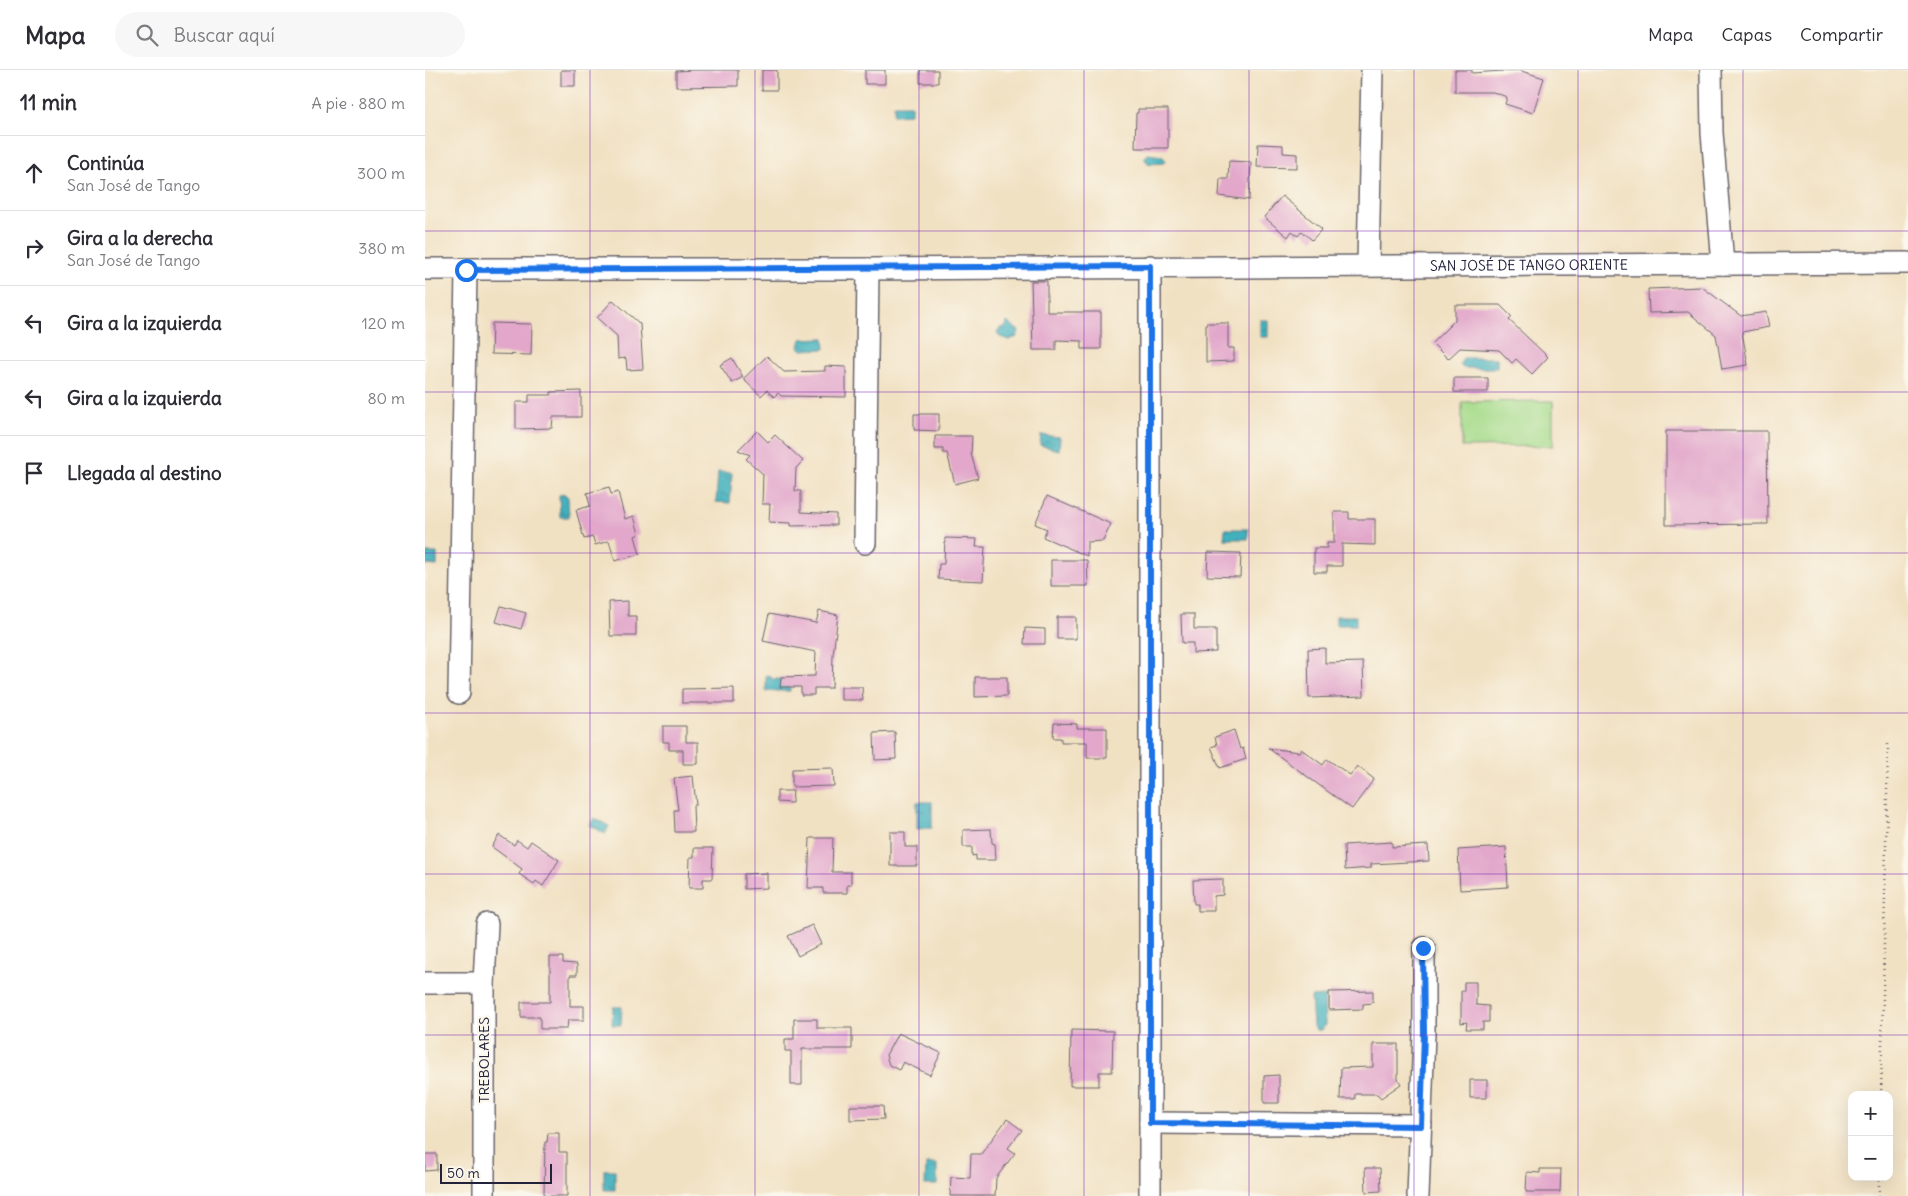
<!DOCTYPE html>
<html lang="es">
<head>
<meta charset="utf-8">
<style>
  body { margin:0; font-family:Delius,sans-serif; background:#f7f7f7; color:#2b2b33 }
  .controls { position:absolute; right:15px; bottom:15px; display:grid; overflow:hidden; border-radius:10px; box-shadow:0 5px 20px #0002 }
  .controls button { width:45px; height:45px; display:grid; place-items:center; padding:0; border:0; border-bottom:1px solid #e1e1e2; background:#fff; color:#2b2b33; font:25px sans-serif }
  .scale { position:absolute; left:15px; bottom:12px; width:112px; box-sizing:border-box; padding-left:5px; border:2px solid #22223b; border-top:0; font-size:14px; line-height:18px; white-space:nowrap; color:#22223b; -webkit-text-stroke:4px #fbf7ec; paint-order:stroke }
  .stop { position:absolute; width:15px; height:15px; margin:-11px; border:4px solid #1a73e8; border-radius:50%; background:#fff }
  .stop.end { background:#1a73e8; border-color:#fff; box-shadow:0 1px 5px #0008 }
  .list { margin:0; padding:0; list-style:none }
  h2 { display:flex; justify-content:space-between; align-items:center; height:65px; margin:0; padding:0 20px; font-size:21px }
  h2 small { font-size:16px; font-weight:400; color:#7c7c81 }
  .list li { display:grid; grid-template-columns:32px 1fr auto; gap:15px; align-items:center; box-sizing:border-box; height:75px; padding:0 20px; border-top:1px solid #e1e1e2 }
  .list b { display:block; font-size:19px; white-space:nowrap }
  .list p { margin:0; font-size:16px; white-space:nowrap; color:#7c7c81 }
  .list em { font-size:16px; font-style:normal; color:#7c7c81 }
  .icon { flex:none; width:28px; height:28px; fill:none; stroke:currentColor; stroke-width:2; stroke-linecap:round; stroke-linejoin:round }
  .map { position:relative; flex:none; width:1483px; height:1126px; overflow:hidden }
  header { display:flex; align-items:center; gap:30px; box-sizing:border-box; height:70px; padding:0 25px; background:#fff; border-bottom:1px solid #e1e1e2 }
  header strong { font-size:24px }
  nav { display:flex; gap:28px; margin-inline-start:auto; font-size:18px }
  .search { width:350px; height:45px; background:#f7f7f7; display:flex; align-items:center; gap:12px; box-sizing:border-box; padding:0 18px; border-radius:28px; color:#7c7c81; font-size:19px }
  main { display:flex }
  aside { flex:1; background:#fff }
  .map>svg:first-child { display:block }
  .pitch { fill:#a6db8b; stroke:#647e63 }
  .water { fill:url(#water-ripples); stroke:#326a7c }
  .building { fill:#e2a7cb }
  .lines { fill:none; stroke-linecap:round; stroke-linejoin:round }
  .minor-casing { stroke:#6a656b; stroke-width:24 }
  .path { stroke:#6a656b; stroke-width:2.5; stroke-dasharray:1 4; stroke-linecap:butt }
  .minor { stroke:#fff; stroke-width:21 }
  .route { stroke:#1a73e8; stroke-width:6 }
  .grid { fill:none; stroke:#7b2cbf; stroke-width:1; stroke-opacity:0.55 }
  .labels { text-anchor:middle; stroke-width:4.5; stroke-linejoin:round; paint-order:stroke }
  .street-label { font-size:14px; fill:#22223b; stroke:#fbf7ec }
</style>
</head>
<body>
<header>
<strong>Mapa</strong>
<div class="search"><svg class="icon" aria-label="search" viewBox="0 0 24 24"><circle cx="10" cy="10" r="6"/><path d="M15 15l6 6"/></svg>Buscar aquí</div>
<nav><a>Mapa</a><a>Capas</a><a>Compartir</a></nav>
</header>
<main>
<aside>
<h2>11 min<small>A pie · 880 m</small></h2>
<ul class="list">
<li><svg class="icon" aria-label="ahead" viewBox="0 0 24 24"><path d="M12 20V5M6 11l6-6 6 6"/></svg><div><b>Continúa</b><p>San José de Tango</p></div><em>300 m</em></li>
<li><svg class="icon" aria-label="right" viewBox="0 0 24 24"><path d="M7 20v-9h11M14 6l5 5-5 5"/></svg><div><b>Gira a la derecha</b><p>San José de Tango</p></div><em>380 m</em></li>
<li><svg class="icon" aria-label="left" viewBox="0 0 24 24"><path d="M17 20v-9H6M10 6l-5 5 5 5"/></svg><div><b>Gira a la izquierda</b></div><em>120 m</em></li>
<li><svg class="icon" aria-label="left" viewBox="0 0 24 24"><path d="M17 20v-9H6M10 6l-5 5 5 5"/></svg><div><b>Gira a la izquierda</b></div><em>80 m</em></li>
<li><svg class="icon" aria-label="arrive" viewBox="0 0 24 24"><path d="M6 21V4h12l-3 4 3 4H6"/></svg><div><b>Llegada al destino</b></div></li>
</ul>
</aside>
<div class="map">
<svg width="1483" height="1126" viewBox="0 0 1483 1126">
  <defs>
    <pattern id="water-ripples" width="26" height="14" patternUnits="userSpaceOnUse" patternTransform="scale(1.25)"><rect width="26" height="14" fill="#42b1bd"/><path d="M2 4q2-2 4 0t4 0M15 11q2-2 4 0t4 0" fill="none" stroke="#37909b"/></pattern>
  </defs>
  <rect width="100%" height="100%" fill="#fbf7ec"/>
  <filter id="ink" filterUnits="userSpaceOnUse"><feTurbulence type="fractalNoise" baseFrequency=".02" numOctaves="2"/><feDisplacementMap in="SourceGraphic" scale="10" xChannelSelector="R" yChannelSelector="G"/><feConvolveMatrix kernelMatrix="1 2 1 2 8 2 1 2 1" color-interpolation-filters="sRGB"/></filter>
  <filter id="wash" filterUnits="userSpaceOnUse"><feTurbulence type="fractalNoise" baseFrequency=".0096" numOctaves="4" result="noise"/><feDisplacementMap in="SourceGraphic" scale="20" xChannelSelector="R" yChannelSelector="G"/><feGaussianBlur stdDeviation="1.12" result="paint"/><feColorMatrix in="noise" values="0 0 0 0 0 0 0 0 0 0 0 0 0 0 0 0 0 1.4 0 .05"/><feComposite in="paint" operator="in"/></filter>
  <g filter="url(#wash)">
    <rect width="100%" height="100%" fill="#f1e1c3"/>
    <!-- pitch -->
    <path class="pitch" d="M 1128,331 L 1128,376 L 1037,377 L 1037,332 Z"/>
    <!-- water -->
    <path class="water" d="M 469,35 L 486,35 L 486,44 L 469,45 Z
      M 723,84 L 737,86 L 741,90 L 739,93 L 724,94 L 719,88 Z
      M 835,250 L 843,250 L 843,267 L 835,267 Z
      M 582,252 L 594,261 L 592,267 L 584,270 L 575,267 L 572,262 L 575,258 L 581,257 Z
      M 399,268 L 400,279 L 377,280 L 374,277 L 376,269 Z
      M 1038,288 L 1072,288 L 1072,298 L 1038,298 L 1035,295 Z
      M 616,365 L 635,367 L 634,380 L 615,375 Z
      M 293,402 L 307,403 L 305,433 L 291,432 Z
      M 140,424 L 143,427 L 144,447 L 135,447 L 134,425 Z
      M 800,459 L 823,459 L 823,469 L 799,469 Z
      M 0,483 L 12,483 L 12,496 L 0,495 Z
      M 911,546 L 931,546 L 931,555 L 911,555 Z
      M 341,605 L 346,606 L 346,609 L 365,609 L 365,621 L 341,621 Z
      M 492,732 L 507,732 L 507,758 L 492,759 Z
      M 169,748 L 184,756 L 180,764 L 165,755 Z
      M 899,926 L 900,955 L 896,960 L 891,960 L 888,956 L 886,927 Z
      M 188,937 L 197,937 L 196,955 L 187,955 Z
      M 501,1094 L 512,1094 L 512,1115 L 500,1115 Z
      M 179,1100 L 190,1100 L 190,1120 L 179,1120 Z"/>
    <g id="blocks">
      <!-- building -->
      <path class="building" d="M 136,0 L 150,0 L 150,16 L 136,16 Z
        M 268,0 L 313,0 L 313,16 L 251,17 L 251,1 Z
        M 337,0 L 352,0 L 352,20 L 337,20 Z
        M 440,0 L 460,0 L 460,14 L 440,14 Z
        M 495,0 L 513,0 L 513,13 L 495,13 Z
        M 1030,0 L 1047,0 L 1047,3 L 1093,0 L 1119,8 L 1108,43 L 1080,34 L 1082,27 L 1068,22 L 1030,22 Z
        M 713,39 L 743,39 L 743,78 L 710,78 L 711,43 L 713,43 Z
        M 833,74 L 858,75 L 858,83 L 872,84 L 872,98 L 832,97 Z
        M 804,91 L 826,92 L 824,130 L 794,126 L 795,109 L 803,109 Z
        M 857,126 L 897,159 L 887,170 L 877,161 L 873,166 L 867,161 L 863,167 L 839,147 Z
        M 606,211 L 622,211 L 622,242 L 676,242 L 676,279 L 657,279 L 657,271 L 631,270 L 631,280 L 608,280 Z
        M 1277,217 L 1316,246 L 1341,242 L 1344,257 L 1317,262 L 1323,295 L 1297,299 L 1291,265 L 1263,242 L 1224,243 L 1223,219 Z
        M 188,230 L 215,254 L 218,299 L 202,300 L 201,288 L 193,289 L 192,266 L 172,248 Z
        M 1030,235 L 1075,235 L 1087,247 L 1084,250 L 1123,287 L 1107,304 L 1091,289 L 1087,293 L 1074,280 L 1035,278 L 1023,289 L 1007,273 L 1030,250 Z
        M 67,253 L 107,254 L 106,285 L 66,284 Z
        M 781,253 L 803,253 L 803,278 L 809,278 L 809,291 L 781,292 Z
        M 342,286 L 359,302 L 400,301 L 400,296 L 421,297 L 421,327 L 356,326 L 353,323 L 349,327 L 342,320 L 336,326 L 318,309 Z
        M 307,288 L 318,307 L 307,313 L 295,295 Z
        M 1029,308 L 1063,308 L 1063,322 L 1029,322 Z
        M 156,321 L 156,347 L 128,347 L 127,358 L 91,359 L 91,332 L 104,332 L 104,325 L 126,325 L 126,322 Z
        M 489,344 L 514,344 L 514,361 L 489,360 Z
        M 332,361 L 343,372 L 350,365 L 378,391 L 371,398 L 370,421 L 376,421 L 376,442 L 411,444 L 411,455 L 366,456 L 366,453 L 344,452 L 345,434 L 337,434 L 338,404 L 321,389 L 325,385 L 313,380 Z
        M 1241,361 L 1342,361 L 1343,454 L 1241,455 Z
        M 510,366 L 547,366 L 546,384 L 553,408 L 530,414 L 522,383 L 518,383 L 518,379 L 510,379 Z
        M 184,417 L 186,424 L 193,422 L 200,449 L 209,446 L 214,464 L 210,466 L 215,484 L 190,491 L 184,471 L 170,475 L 168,467 L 159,469 L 151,440 L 165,436 L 162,423 Z
        M 622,426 L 686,454 L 678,471 L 662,472 L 662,486 L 618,467 L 622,459 L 610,454 Z
        M 909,442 L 924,442 L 924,449 L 950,449 L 950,475 L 917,474 L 917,496 L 902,496 L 902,502 L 889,502 L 889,478 L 902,478 L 902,473 L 909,473 Z
        M 520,468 L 552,469 L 551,477 L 560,477 L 558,511 L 513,509 L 514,494 L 519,494 Z
        M 783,482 L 816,483 L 815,507 L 782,506 Z
        M 626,490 L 662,490 L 663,516 L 626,516 Z
        M 203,531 L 203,546 L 211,546 L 211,566 L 185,566 L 184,532 Z
        M 76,536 L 101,543 L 96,559 L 71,552 Z
        M 394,541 L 413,545 L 408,585 L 407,618 L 389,618 L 389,625 L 376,625 L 376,617 L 355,617 L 356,607 L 390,606 L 391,582 L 338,571 L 344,544 L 391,553 Z
        M 756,544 L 769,544 L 769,559 L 791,559 L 791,582 L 768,583 L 768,573 L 757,573 Z
        M 632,547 L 651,547 L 651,569 L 632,569 Z
        M 600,558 L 620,559 L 620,574 L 599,574 Z
        M 900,578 L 900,593 L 938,592 L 939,626 L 884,628 L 883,579 Z
        M 550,607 L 582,607 L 582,626 L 550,627 Z
        M 416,617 L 437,617 L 438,630 L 416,630 Z
        M 309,618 L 309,633 L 257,633 L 257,619 Z
        M 629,653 L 652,654 L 652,658 L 682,658 L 682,688 L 662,688 L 662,672 L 636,672 L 636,668 L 628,668 Z
        M 238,656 L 261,656 L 261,672 L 273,672 L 273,694 L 258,694 L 258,680 L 244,680 L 244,672 L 238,672 Z
        M 809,660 L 815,679 L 818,678 L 821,689 L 795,698 L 786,677 L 792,675 L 790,667 Z
        M 470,662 L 471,689 L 450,690 L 449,663 Z
        M 843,678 L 874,682 L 876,679 L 898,695 L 902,689 L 925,705 L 932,696 L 949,709 L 927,739 Z
        M 408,698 L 409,716 L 367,717 L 367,699 Z
        M 268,706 L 271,735 L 268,735 L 269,762 L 250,762 L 249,740 L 253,740 L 249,708 Z
        M 352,721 L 368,721 L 367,733 L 352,732 Z
        M 566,759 L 567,773 L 570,774 L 571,790 L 551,790 L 551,785 L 547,786 L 547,777 L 538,777 L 538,760 Z
        M 465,762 L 480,762 L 480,777 L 492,777 L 492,796 L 465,796 Z
        M 74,765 L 89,775 L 92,770 L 102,777 L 106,771 L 134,790 L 118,816 L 111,811 L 109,814 L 94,804 L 97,799 L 67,777 Z
        M 385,768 L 408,768 L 407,802 L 426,802 L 426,815 L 422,815 L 422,823 L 398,823 L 398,818 L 383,818 Z
        M 967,772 L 967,777 L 1003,775 L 1004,791 L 946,794 L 946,798 L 920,800 L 919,775 Z
        M 1081,777 L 1083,817 L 1035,820 L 1033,780 Z
        M 269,778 L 288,778 L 287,809 L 278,809 L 278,818 L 264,818 L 265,787 L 269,787 Z
        M 342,803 L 342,818 L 319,819 L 319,804 Z
        M 798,809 L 798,825 L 789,826 L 789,841 L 773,841 L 773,834 L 769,834 L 768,810 Z
        M 387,855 L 396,874 L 373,886 L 363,866 Z
        M 125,887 L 138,887 L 138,893 L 152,894 L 152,905 L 145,905 L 145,936 L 159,936 L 159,950 L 143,950 L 142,959 L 115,959 L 115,947 L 96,947 L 96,932 L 125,932 Z
        M 1039,912 L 1051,912 L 1051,935 L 1064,936 L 1064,952 L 1058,952 L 1058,959 L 1041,959 L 1042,952 L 1036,953 L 1036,921 L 1039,921 Z
        M 948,921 L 948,933 L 938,934 L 938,939 L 904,940 L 904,922 Z
        M 369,949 L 392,949 L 392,958 L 427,958 L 427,979 L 377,979 L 377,1015 L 366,1015 L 366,981 L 360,981 L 360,969 L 369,969 Z
        M 646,960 L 688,961 L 687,1002 L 674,1002 L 674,1016 L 645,1016 Z
        M 473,963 L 516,983 L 505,1005 L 478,992 L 474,1000 L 464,995 L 461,985 Z
        M 948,974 L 973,974 L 973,1009 L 976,1014 L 956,1028 L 952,1024 L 930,1024 L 930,1029 L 915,1029 L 916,998 L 948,997 Z
        M 854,1005 L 854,1033 L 839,1033 L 839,1006 Z
        M 1045,1010 L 1062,1010 L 1062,1028 L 1045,1028 Z
        M 425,1036 L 458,1036 L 459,1049 L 425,1050 Z
        M 582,1049 L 597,1060 L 583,1078 L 590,1083 L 571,1108 L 570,1126 L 525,1126 L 526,1107 L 545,1108 L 546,1084 L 556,1084 Z
        M 123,1063 L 134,1063 L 134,1082 L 142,1082 L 142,1126 L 119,1126 L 120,1072 L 122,1072 Z
        M 0,1084 L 12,1084 L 12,1100 L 0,1101 Z
        M 940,1098 L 955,1098 L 956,1121 L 941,1122 Z
        M 1115,1099 L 1136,1099 L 1135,1122 L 1101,1122 L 1102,1102 L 1115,1103 Z"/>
    </g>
  </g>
  <g filter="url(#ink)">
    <use href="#blocks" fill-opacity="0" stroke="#6a656b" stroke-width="1"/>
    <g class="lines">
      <!-- minor casing -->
      <g class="minor-casing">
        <g id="minor">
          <path d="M 1286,0 L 1287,63 L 1298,194"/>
          <path d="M 943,195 L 947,0"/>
          <path d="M 725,196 L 725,1126"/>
          <path id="s1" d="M 0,199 L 443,199 L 1483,193"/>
          <path d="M 440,473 L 443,199"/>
          <path d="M 34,623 L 41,200"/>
          <path d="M 0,913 L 59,913"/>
          <path d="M 725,1053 L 996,1055"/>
          <path d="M 59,1126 L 59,913 L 62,854"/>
          <path d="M 993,1126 L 999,963 L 999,878"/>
        </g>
      </g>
      <!-- path -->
      <path class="path" d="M 1456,1025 L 1463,674
        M 1454,1126 L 1454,1107"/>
      <!-- minor -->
      <use href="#minor" class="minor"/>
    </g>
  </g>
  <g class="lines" filter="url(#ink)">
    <!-- route -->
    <path class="route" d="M 41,200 L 725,196 L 725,1053 L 996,1056 L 999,963 L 998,878"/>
  </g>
  <!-- grid -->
  <path class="grid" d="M 165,0 L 165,1126M 330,0 L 330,1126M 494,0 L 494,1126M 659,0 L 659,1126M 824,0 L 824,1126M 989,0 L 989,1126M 1153,0 L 1153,1126M 1318,0 L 1318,1126M 0,161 L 1483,161M 0,322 L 1483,322M 0,483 L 1483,483M 0,643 L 1483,643M 0,804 L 1483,804M 0,965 L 1483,965"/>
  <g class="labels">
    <!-- street labels -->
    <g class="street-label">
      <text dy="5" stroke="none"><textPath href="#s1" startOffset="1104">SAN JOSÉ DE TANGO ORIENTE</textPath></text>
      <text transform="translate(59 990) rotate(-90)" y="5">TREBOLARES</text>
    </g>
  </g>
</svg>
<div class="controls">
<button>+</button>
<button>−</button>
</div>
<div class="scale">50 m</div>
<div class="stop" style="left:41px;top:200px"></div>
<div class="stop end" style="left:998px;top:878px"></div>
</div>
</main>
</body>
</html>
